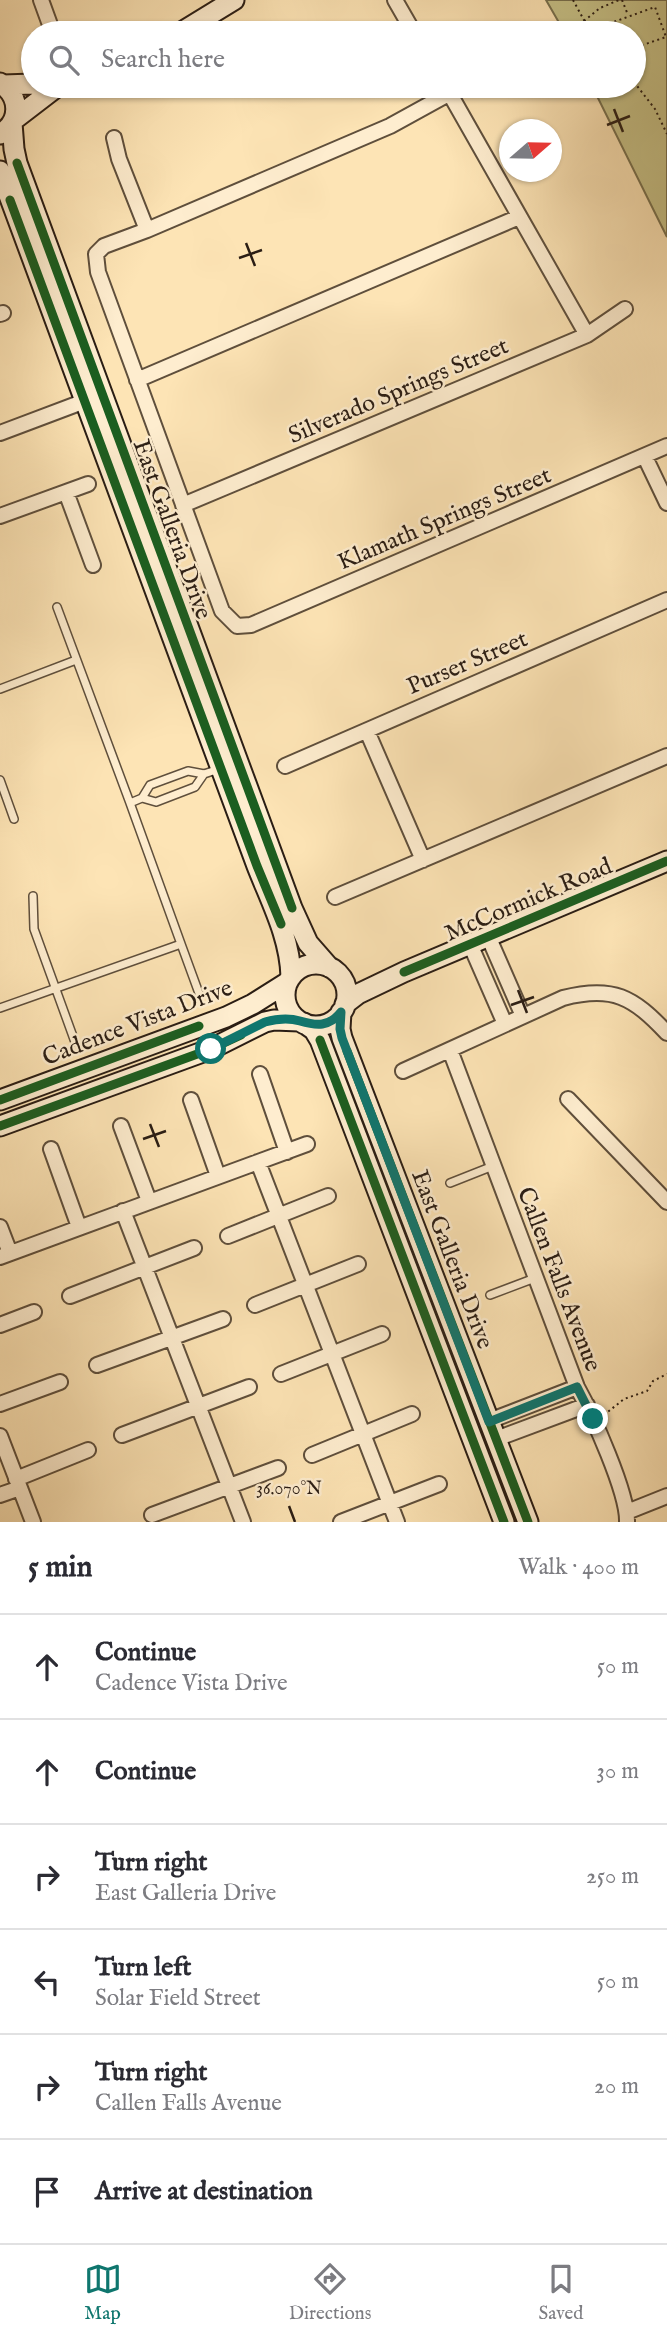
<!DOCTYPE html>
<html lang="en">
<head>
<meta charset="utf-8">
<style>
  body { margin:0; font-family:"IM FELL English",serif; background:#f7f7f7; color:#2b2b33 }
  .compass { position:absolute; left:499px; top:119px; width:63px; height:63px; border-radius:50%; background:#fff; box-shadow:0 2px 5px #0004; rotate:70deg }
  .stop { position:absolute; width:21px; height:21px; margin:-16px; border:5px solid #0f766e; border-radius:50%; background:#fff }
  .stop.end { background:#0f766e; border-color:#fff; box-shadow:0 2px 7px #0008 }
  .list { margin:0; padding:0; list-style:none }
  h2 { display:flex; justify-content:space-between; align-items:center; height:91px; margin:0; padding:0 28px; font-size:30px }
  h2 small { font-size:23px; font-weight:400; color:#7c7c81 }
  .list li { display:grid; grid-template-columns:46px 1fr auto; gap:21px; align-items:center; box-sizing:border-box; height:105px; padding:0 28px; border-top:2px solid #e1e1e2 }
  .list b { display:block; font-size:26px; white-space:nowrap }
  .list p { margin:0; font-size:23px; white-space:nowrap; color:#7c7c81 }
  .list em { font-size:23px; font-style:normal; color:#7c7c81 }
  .icon { flex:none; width:38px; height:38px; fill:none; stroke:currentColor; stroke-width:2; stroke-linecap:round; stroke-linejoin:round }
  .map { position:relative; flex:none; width:667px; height:1522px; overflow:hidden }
  .search { position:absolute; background:#fff; box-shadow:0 2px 5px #0004; left:21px; right:21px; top:21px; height:77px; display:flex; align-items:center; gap:18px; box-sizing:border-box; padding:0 24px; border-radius:38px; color:#7c7c81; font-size:26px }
  .sheet { height:721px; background:#fff }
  nav { display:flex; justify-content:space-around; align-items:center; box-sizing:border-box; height:98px; border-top:2px solid #e1e1e2; background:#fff; font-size:19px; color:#7c7c81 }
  nav a { display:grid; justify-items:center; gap:4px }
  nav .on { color:#0f766e }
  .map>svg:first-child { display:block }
  .green { fill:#c7c288; stroke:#78704e; stroke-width:2 }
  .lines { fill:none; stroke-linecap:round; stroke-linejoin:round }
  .lane-casing { stroke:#5f4f3c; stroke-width:10 }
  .street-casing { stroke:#5f4f3c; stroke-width:18 }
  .secondary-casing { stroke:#2a1d14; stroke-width:23 }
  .path { stroke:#2a1d14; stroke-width:2; stroke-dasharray:2 3.5; stroke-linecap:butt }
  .lane { stroke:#feedcf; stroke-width:7 }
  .street { stroke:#feedcf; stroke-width:14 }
  .secondary { stroke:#feedcf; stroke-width:19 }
  .cycleway-casing { stroke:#feedcf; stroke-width:13 }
  .cycleway { stroke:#1b5e20; stroke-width:9 }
  .route { stroke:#0f766e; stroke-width:9 }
  .ticks { fill:none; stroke:#2a1d14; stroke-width:2.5 }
  .labels { text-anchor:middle; stroke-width:5; stroke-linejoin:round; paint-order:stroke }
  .street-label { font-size:24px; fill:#2a1d14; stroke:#feedcf }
  .ticks-label { font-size:18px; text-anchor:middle; fill:#2a1d14; stroke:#feedcf; stroke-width:5; stroke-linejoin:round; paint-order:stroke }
</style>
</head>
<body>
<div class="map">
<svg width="667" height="1522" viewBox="0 0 667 1522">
  <rect width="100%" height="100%" fill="#fde4b5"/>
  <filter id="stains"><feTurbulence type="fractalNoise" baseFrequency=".00286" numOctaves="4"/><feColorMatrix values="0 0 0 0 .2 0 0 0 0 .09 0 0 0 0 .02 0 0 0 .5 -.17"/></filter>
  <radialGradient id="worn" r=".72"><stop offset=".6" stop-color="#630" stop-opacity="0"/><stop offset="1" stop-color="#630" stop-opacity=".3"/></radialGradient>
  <!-- green -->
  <path class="green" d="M 546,0 L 667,0 L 667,237 L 592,86 L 634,86 L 634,33 L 565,33 Z"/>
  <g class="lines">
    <!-- lane casing -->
    <g class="lane-casing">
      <path id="lane" d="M 57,607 L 130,803 L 142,798
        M 0,689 L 76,660
        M 204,774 L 195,787 L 156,802 L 142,798 L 150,785 L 188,771 L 204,774 L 219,769
        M 0,780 L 14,819
        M 33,896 L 34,929 L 75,1042
        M 181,944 L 200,996
        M 0,1008 L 181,944 L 130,803
        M 450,1183 L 493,1166
        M 490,1295 L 535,1278"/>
    </g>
    <!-- street casing -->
    <g class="street-casing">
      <path id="street" d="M 41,0 L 53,33
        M 395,0 L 414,33
        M 446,87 L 587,335
        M 450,93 L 390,126 L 147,230 L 104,246 L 96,254 L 98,272 L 222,611 L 237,626 L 251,625 L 667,446
        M 114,138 L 119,159 L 147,230
        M 0,314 L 3,313
        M 137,380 L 519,217
        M 0,433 L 85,401
        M 645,457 L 667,503
        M 66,492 L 93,565
        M 183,505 L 587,335 L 625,309
        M 0,516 L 88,484
        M 367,731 L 423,860
        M 285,766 L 667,600
        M 335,897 L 667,756
        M 488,936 L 523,1016
        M 470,944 L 505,1024
        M 450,1050 L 577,1387 C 592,1414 628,1493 627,1522
        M 403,1071 L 563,998 C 613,985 633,997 667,1033
        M 260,1074 L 287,1152
        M 568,1099 L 667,1202
        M 191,1100 L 218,1176
        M 121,1126 L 149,1201
        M 51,1149 L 79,1227
        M 258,1162 L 397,1522
        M 123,1211 L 243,1522
        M 0,1227 L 10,1253
        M 228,1236 L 328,1196
        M 0,1257 L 307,1144
        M 70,1296 L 194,1248
        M 255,1305 L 358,1264
        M 0,1325 L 34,1312
        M 97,1365 L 223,1319
        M 281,1374 L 382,1334
        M 0,1404 L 60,1382
        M 489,1421 L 577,1387
        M 122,1435 L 249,1387
        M 0,1436 L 33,1522
        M 496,1439 L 587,1405
        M 312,1455 L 412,1414
        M 16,1479 L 88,1450
        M 0,1495 L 20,1488
        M 627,1512 L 667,1496
        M 152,1515 L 278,1468
        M 341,1522 L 439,1484"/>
    </g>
    <!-- secondary casing -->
    <g class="secondary-casing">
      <path id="secondary" d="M 180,33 L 234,0
        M 0,83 C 21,96 21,122 0,134
        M 3,85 L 33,84
        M 15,119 L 58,86
        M 12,123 L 14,149 L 17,163 L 292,908 L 308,943 L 329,967
        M 0,171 L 257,866 C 271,902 290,937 291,977
        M285 995a31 31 0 1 1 62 0a31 31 0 1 1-62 0Z
        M 345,1004 L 358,994 L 404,972 L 667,861
        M 341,1012 L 340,1029 L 342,1038 L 528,1522
        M 304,1023 L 314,1030 L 320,1040 L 504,1522
        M 0,1100 L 226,1017 L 253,1004 L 288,982
        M 0,1126 L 211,1049 L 265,1022 L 274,1020 L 299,1021"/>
    </g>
    <!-- path -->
    <path class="path" d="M 573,0 L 591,33
      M 622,0 L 628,15
      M 584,21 L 600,8 L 619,0
      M 612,33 L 608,24 L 655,7 L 666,37 L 634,48
      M 634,82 L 655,109 L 667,134
      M 604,1415 L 624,1399 L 647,1391 L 653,1381 L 667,1374"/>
    <!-- lane -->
    <use href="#lane" class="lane"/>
    <!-- street -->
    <use href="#street" class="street"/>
    <!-- secondary -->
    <use href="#secondary" class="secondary"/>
    <!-- cycleway casing -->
    <g class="cycleway-casing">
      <path id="cycleway" d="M 17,163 L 292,908
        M 10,200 L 257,866 L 281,924
        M 404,972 L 667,861
        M 320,1040 L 504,1522
        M 347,1051 L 528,1522
        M 0,1100 L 199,1026
        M 0,1126 L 211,1049 L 241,1035"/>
    </g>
    <!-- cycleway -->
    <use href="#cycleway" class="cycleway"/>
  </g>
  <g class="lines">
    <!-- route -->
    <path class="route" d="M 211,1049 L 265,1022 C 276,1019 290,1018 300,1021 C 317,1026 329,1027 341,1012 L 340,1029 L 342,1038 L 489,1422 L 577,1387 L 593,1419"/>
  </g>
  <!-- ticks -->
  <path class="ticks" d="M 614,109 L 623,132M 607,125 L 630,116M 246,243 L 255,266M 239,258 L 262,250M 518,990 L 527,1013M 511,1005 L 534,997M 150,1124 L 159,1147M 143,1139 L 166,1131M 289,1506 L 295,1522"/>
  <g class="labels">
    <!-- street labels -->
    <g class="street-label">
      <text transform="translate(398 390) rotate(-23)" y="8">Silverado Springs Street</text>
      <text transform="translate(444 518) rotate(-23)" y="8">Klamath Springs Street</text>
      <text transform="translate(173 529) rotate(70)" y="8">East Galleria Drive</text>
      <text transform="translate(467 662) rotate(-23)" y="8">Purser Street</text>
      <text transform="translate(528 899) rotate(-23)" y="8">McCormick Road</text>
      <text transform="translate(137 1022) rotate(-21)" y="8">Cadence Vista Drive</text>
      <text transform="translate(453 1259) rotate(69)" y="8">East Galleria Drive</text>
      <text transform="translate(560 1279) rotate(69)" y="8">Callen Falls Avenue</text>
    </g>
  </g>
  <g class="ticks-label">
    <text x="289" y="1494">36.070°N</text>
  </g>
  <rect width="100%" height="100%" filter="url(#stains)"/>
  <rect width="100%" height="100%" fill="url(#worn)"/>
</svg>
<svg class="compass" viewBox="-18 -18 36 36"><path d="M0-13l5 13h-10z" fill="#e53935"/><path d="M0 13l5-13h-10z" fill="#7c7c81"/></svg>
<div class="stop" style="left:211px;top:1049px"></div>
<div class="stop end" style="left:593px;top:1419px"></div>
<div class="search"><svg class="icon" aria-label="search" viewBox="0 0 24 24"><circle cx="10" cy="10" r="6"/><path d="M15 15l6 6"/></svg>Search here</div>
</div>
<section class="sheet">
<h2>5 min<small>Walk · 400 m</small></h2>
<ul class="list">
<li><svg class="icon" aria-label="ahead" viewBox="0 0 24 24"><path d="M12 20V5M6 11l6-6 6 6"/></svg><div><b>Continue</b><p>Cadence Vista Drive</p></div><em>50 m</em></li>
<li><svg class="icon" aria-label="ahead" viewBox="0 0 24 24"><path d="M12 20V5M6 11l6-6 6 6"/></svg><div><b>Continue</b></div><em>30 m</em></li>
<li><svg class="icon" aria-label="right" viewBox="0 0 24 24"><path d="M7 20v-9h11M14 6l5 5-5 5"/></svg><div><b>Turn right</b><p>East Galleria Drive</p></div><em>250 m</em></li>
<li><svg class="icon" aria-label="left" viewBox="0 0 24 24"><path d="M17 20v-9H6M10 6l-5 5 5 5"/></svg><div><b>Turn left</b><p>Solar Field Street</p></div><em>50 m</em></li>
<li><svg class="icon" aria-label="right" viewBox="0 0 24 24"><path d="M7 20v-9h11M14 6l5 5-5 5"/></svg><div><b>Turn right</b><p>Callen Falls Avenue</p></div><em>20 m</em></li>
<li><svg class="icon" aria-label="arrive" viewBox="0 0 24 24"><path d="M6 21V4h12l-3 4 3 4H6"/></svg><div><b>Arrive at destination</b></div></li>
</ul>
</section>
<nav>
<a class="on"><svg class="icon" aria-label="map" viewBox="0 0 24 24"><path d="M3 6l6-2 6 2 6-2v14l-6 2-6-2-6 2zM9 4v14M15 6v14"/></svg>Map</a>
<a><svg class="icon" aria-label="directions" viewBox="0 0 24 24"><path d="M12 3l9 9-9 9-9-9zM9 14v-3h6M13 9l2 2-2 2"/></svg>Directions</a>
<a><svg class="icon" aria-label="saved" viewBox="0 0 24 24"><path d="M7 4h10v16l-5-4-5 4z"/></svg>Saved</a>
</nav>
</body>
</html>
